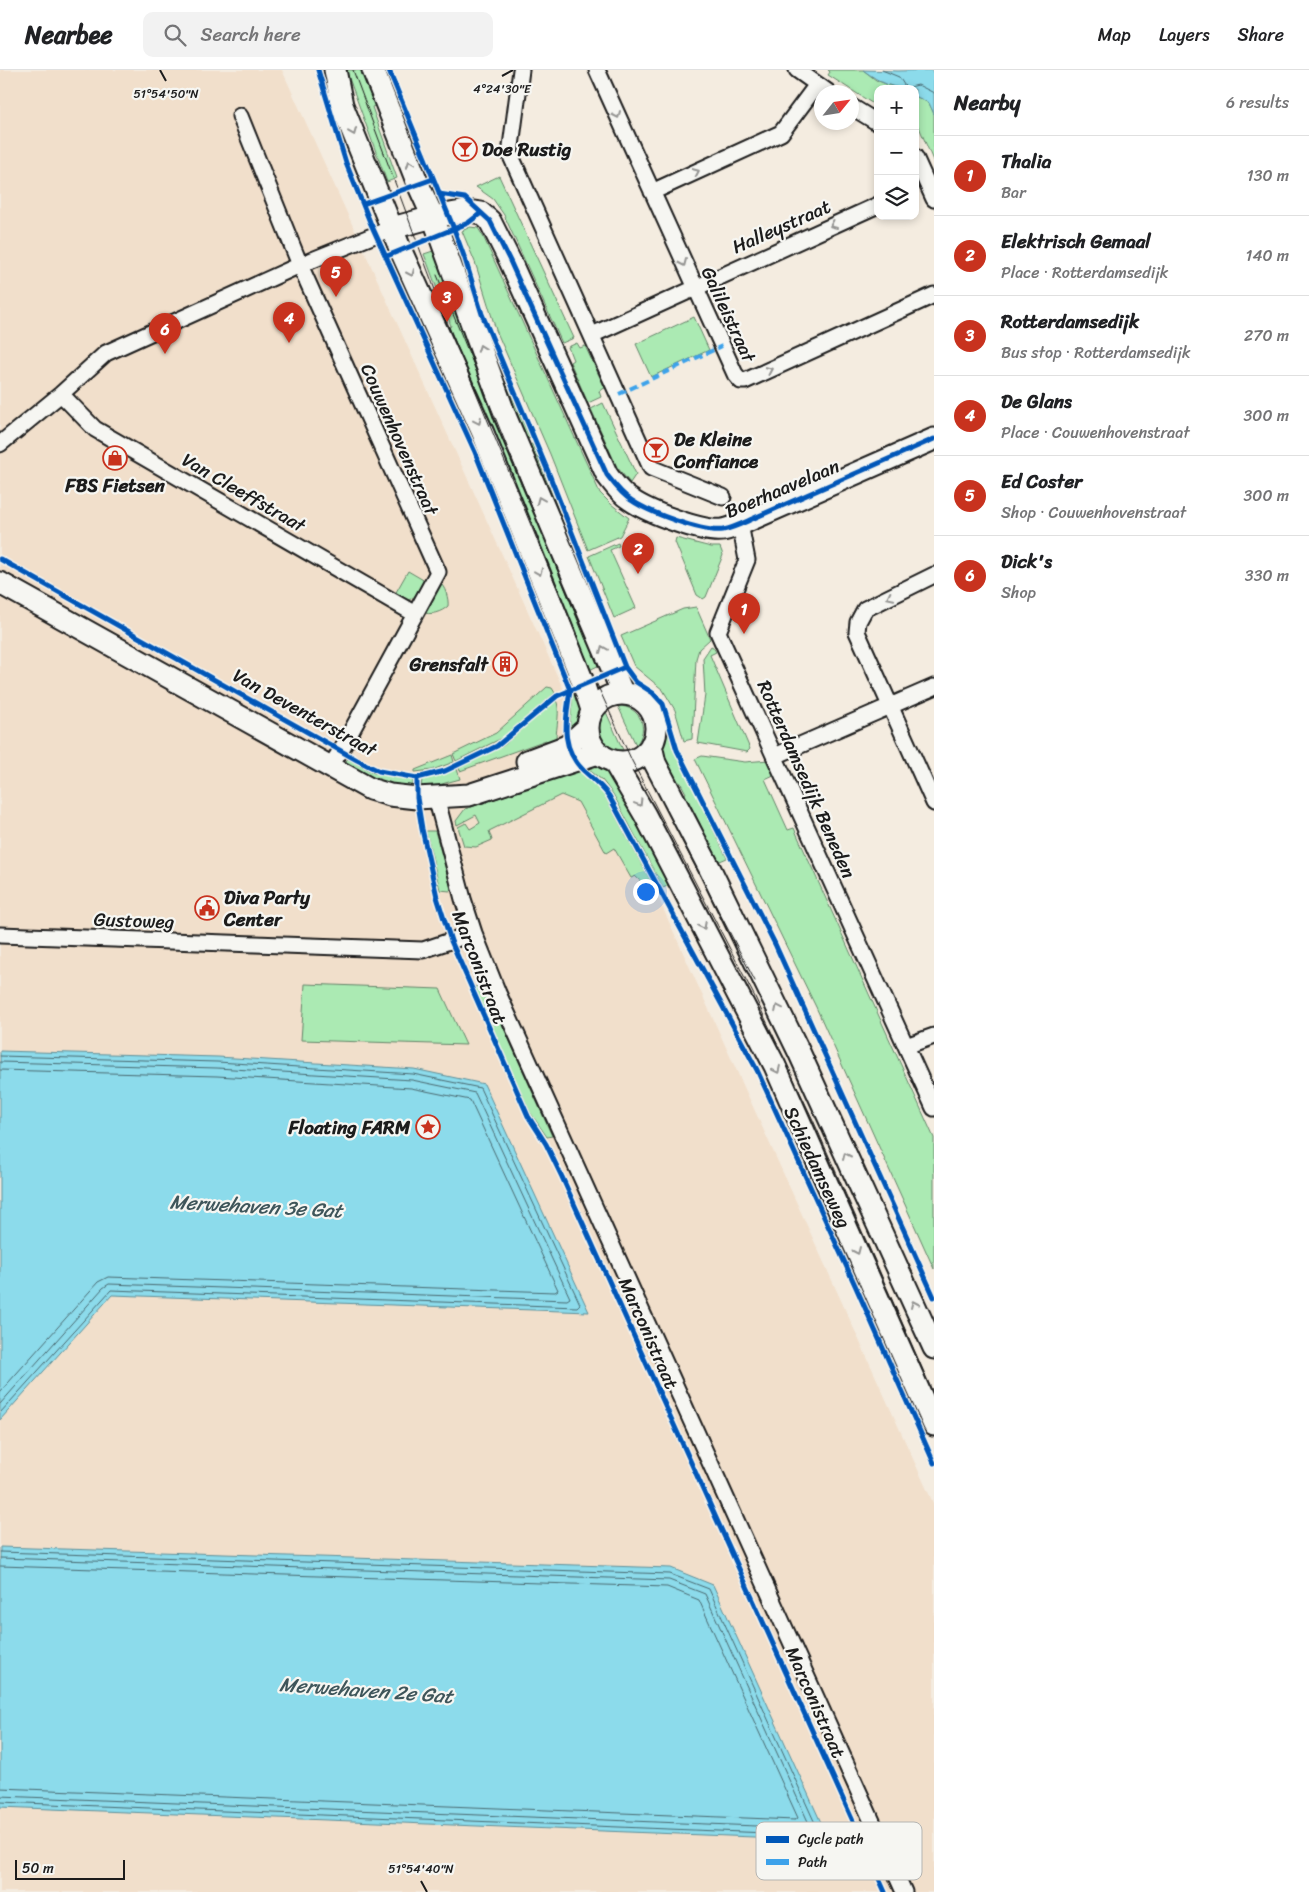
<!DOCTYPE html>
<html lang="en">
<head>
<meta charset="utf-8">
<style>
  body { margin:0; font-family:Sriracha,sans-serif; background:#f2f2f2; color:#202124 }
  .controls { position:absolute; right:15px; top:15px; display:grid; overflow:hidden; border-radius:10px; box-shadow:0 2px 8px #0003 }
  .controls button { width:45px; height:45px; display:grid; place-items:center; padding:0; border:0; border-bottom:1px solid #e0e0e0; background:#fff; color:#202124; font:25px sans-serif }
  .compass { position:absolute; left:814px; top:15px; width:45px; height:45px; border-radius:50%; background:#fff; box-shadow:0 2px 8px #0003; rotate:60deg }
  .scale { position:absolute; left:15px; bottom:12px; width:110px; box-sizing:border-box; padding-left:5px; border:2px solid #1c1c1c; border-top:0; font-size:14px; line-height:18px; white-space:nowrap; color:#1c1c1c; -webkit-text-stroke:4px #f6f6f2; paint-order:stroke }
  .you { position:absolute; left:645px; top:821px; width:18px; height:18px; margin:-12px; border:4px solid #fff; border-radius:50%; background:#1a73e8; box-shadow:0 0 0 8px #1a73e833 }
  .badge { display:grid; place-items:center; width:32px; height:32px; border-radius:50%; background:#c8321e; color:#fff; font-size:16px; font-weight:700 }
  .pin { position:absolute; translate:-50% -41px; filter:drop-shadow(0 1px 2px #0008) }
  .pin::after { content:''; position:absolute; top:26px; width:18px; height:15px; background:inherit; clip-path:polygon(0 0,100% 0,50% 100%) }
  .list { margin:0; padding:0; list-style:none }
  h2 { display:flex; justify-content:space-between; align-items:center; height:65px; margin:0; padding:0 20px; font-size:21px }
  h2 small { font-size:16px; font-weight:400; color:#757577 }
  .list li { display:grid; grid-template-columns:32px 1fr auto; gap:15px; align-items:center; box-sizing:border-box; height:80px; padding:0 20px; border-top:1px solid #e0e0e0 }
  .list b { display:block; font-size:19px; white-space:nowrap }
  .list p { margin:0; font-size:16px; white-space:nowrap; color:#757577 }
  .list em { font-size:16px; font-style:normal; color:#757577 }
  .icon { flex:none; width:28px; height:28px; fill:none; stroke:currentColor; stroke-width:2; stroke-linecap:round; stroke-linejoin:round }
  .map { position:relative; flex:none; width:934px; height:1822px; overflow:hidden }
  header { display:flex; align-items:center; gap:30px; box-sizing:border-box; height:70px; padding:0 25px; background:#fff; border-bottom:1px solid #e0e0e0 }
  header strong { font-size:24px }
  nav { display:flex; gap:28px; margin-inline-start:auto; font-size:18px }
  .search { width:350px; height:45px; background:#f2f2f2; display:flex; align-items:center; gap:12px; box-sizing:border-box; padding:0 18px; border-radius:10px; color:#757577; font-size:19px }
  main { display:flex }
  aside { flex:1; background:#fff }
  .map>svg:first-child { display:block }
  .built { fill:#f1dfcb }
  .green { fill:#abeab3; stroke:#648368 }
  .water { fill:#8cdbeb; stroke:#5f8f98 }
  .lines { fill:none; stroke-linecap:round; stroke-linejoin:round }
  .shore { stroke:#49686f; stroke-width:1 }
  .street-casing { stroke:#1c1c1c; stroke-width:19 }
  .secondary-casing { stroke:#1c1c1c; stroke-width:25 }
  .street { stroke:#f6f6f2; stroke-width:15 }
  .secondary { stroke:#f6f6f2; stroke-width:21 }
  .tram { stroke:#1c1c1c; stroke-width:1 }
  .quiet { stroke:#3da2ea; stroke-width:4; stroke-dasharray:8 4; stroke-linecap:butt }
  .cycleway-casing { stroke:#f6f6f2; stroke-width:8 }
  .cycleway { stroke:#0057b8; stroke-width:5 }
  .oneway { stroke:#949492 }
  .ticks { fill:none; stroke:#1c1c1c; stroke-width:2 }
  .labels { text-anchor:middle; stroke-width:4.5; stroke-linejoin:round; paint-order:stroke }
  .poi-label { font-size:19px; font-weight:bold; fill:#1c1c1c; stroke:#f6f6f2; text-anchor:start }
  .street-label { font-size:19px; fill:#1c1c1c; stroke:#f6f6f2 }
  .water-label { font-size:20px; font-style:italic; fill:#3e555a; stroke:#f6f6f2 }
  .key { fill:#f6f6f2; stroke:#b5b5b2; stroke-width:1 }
  .key-label { font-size:14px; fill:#1c1c1c }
  .ticks-label { font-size:12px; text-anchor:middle; fill:#1c1c1c; stroke:#f6f6f2; stroke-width:4.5; stroke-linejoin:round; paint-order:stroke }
</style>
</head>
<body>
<header>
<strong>Nearbee</strong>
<div class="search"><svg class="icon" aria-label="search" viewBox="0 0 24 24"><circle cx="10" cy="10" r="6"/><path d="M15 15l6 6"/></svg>Search here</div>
<nav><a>Map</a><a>Layers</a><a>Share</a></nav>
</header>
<main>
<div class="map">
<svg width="934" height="1822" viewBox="0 0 934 1822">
  <rect width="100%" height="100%" fill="#f4ece0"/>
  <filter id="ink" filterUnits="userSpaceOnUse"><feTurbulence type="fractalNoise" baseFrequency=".02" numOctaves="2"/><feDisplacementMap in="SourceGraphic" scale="10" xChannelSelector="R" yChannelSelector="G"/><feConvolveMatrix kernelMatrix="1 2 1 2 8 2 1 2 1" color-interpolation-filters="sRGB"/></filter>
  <g filter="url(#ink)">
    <!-- built -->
    <path class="built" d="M 0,0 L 282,0 L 934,1435 L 934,1822 L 0,1822 Z"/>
    <!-- green -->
    <path class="green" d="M 346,0 L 369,0 L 382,33 L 372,37 L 397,108 L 387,112 Z
      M 828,0 L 863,0 L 876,10 L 898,19 L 878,19 L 878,37 L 828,5 L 830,2 Z
      M 915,26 L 929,33 L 934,44 L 934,93 L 919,57 L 915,55 Z
      M 499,106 L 574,268 L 562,273 L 504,145 L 493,129 L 476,117 Z
      M 470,157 L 478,158 L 483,166 L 600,423 L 611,434 L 629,448 L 620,466 L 588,480 L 550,384 L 496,260 L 475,192 L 462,161 Z
      M 455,173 L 486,267 L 530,368 L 527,369 L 449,175 Z
      M 436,180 L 604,593 L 585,602 L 445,260 L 451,256 L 424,184 Z
      M 694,247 L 709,280 L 651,307 L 636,274 Z
      M 577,273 L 580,278 L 585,276 L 605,318 L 599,321 L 601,327 L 588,333 L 570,292 L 573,290 L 568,277 Z
      M 603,333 L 636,404 L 630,413 L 617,397 L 591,339 Z
      M 532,374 L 598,539 L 529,375 Z
      M 676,468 L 711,477 L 720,477 L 723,485 L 706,527 L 703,529 L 697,525 L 675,472 Z
      M 618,473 L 619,476 L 610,480 L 636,538 L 614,548 L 589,486 Z
      M 408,501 L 425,511 L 414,527 L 409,530 L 395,524 Z
      M 439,512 C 445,516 449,529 448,536 C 442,542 430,546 422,542 Z
      M 696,537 L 710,569 L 699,579 L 696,589 L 692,669 L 684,671 L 675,640 L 663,620 L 634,596 L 621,566 L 683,539 Z
      M 711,576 L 713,577 L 716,582 L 710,585 L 750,679 L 747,682 L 698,673 L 705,625 L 703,588 Z
      M 628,609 L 653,628 L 660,639 L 671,672 L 727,788 L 713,794 L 698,755 L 700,754 L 685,724 L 686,723 L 680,712 L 676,713 L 673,709 C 669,698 662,687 659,676 C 658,670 662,663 662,657 C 661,633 645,627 629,615 Z
      M 547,617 L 552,618 L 555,623 L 502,668 L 456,691 L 453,684 L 496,663 Z
      M 580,620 C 584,643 585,647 569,664 L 573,623 Z
      M 556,630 C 561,639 556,658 556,669 L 547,672 L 546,670 L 460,701 L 459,698 L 503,676 Z
      M 618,636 C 640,636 650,658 636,675 Z
      M 606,642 L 623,680 C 602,679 592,659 606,642 Z
      M 452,685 L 454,692 L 432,700 L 415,702 L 415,700 Z
      M 702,686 L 745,692 L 769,690 L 776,704 L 765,709 L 788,760 L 794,758 L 934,1068 L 934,1199 L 816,937 L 695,689 Z
      M 348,689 L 374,703 L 411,710 L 413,712 L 413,718 L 383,714 L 348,696 L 346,691 Z
      M 595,694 L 607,699 L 675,812 L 663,818 L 661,814 L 613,724 L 602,710 L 584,696 Z
      M 457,699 L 460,709 L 438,715 L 421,717 L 422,710 Z
      M 579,701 L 599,718 L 605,726 L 656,821 L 653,823 L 635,806 L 631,808 L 614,778 L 606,783 L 578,732 L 561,725 L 489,761 L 492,770 L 476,777 L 464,776 L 458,757 L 466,753 L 470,759 L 480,753 L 476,745 L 457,755 L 456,751 L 465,739 Z
      M 426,761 L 435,761 L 451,818 L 450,821 L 440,820 Z
      M 305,914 L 440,919 L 466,975 L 301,970 Z
      M 474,916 L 487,920 L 552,1066 L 547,1067 L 530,1042 Z"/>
    <!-- water -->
    <path class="water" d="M 863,0 L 898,1 L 932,0 L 934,5 L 934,44 L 929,33 L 915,26 L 915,19 C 892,19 881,13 863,0 Z
      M 0,981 L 218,987 L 414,999 L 484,1014 L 589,1242 L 112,1225 L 0,1350 Z
      M 0,1477 L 671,1498 L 713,1515 L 829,1770 L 0,1737 Z"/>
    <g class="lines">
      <!-- shore -->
      <path class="shore" d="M 882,0 L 899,7 L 906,18 L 918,15 L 934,23
        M 0,986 L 217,992 L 413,1004 L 480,1018 L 580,1234 L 577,1237 L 111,1220 L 0,1343
        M 0,992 L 217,998 L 412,1010 L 475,1023 L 570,1228 L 567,1230 L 109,1214 L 103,1218 L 0,1334
        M 0,1000 L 217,1006 L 411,1018 L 470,1030 L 558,1220 L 555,1222 L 108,1207 L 98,1212 L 0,1322
        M 0,1482 L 670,1504 L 709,1519 L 819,1762 L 817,1765 L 0,1732
        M 0,1488 L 669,1510 L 705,1524 L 810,1756 L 807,1758 L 0,1726
        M 0,1496 L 667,1517 L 699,1530 L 798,1748 L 795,1750 L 0,1718"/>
      <!-- street casing -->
      <g class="street-casing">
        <path id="street" d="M 521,0 L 510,84 L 651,398 L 723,427
          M 597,0 L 735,304 L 741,311 L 745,311 L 934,225
          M 797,0 L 828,22
          M 852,37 L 878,53
          M 240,46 L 300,195 L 438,502 L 341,680 L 330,697
          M 915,87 L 934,129
          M 652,122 L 781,63 L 816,16
          M 592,265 L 878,135
          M 61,324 L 95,359 L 415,544
          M 0,374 L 61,324 L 106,283 L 300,195 L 392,158
          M 740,454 L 747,490 L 718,562 L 934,1038
          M 934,505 L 865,539 L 858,552 L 857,562 L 934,733
          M 775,686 L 934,617
          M 436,727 L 463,829 L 474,863 L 498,923 L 904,1822
          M 0,865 L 423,880 L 474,863
          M 906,976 L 934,966"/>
      </g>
      <!-- secondary casing -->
      <g class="secondary-casing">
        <path id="secondary" d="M 335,0 L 342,35 L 401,181 L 483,363 L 581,607 L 592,640
          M 373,0 L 418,114 L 433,147 L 506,348 L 623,624
          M 392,158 L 433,147 L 467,141 L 481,143 L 490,151 L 510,191 L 607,405 C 614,414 621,424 631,430 C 648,442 703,463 723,460 C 733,458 743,453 752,449 L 934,369
          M 0,513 L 370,719 L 390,725 L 417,728 L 469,725 L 598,683
          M588 658a34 34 0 1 1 68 0a34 34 0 1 1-68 0Z
          M 651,675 L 655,693 L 710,799 L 799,982 L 934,1278
          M 527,691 L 567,676 L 587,658
          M 614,692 L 645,745 L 775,996 L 934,1355"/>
      </g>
      <!-- street -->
      <use href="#street" class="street"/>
      <!-- secondary -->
      <use href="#secondary" class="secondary"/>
      <!-- tram -->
      <path class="tram" d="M 353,0 L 447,252 L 595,610 L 632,691 L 755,927 L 813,1050 L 934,1325
        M 437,205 L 586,570
        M 682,771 L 755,911"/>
      <!-- quiet -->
      <path class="quiet" d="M 619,324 L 722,276"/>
      <!-- cycleway casing -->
      <g class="cycleway-casing">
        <path id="cycleway" d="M 318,0 L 346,93 L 370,152 L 475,382 L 570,620 C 566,651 559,677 584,701 C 593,709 602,716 609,726 L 757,1000 L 855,1215 L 934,1393
          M 389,0 L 454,159 L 465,189 L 482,244 L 547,399 L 625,597 L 636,612 L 653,623 L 663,634 L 677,680 L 775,874 L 934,1227
          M 439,124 L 465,128 L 490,151 L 510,191 L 607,405 C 614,414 621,424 631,430 C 648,442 703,463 723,460 C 733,458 743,453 752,449 L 934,369
          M 363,134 L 433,109
          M 387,186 L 468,153 L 481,143
          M 0,489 L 357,690 L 379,701 L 417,708 L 445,701 L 497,676 L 557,626 L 625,597
          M 417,708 L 417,728 L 422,759 L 437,827 L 451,871 L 528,1046 L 546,1074 L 562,1107 L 885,1822"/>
      </g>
      <!-- cycleway -->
      <use href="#cycleway" class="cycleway"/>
    </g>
    <!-- one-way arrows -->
    <defs><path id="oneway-chevron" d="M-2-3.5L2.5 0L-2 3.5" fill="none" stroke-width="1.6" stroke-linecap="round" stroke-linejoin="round" transform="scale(1.25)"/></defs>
    <g class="oneway">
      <use href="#oneway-chevron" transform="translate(617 45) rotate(66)"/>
      <use href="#oneway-chevron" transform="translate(353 62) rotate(68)"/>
      <use href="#oneway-chevron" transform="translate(410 94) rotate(-111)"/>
      <use href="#oneway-chevron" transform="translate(696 102) rotate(-25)"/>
      <use href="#oneway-chevron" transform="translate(833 155) rotate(156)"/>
      <use href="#oneway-chevron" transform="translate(683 193) rotate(66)"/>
      <use href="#oneway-chevron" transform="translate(411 203) rotate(66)"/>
      <use href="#oneway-chevron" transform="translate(481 278) rotate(-110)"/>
      <use href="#oneway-chevron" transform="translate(769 300) rotate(-24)"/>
      <use href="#oneway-chevron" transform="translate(478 351) rotate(65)"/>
      <use href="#oneway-chevron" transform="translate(540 430) rotate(-113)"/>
      <use href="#oneway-chevron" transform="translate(539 502) rotate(68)"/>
      <use href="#oneway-chevron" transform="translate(890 527) rotate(154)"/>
      <use href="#oneway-chevron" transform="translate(603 579) rotate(-113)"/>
      <use href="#oneway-chevron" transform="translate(639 733) rotate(59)"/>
      <use href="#oneway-chevron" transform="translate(703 856) rotate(63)"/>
      <use href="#oneway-chevron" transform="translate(778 938) rotate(-116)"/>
      <use href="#oneway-chevron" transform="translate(777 1000) rotate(65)"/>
      <use href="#oneway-chevron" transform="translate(846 1086) rotate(-114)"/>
      <use href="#oneway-chevron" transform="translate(857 1181) rotate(66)"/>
      <use href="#oneway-chevron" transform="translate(914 1234) rotate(-114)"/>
    </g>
  </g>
  <!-- ticks -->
  <path class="ticks" d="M 160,0 L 166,11M 502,6 L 513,0M 421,1811 L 427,1822"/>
  <!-- icons -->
  <defs>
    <g id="bar-ring" transform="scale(1.25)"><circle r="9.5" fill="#f6f6f2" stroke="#c8321e" stroke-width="1.5"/><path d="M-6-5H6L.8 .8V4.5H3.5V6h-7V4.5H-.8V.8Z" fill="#c8321e"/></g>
    <g id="shop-ring" transform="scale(1.25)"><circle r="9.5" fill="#f6f6f2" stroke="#c8321e" stroke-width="1.5"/><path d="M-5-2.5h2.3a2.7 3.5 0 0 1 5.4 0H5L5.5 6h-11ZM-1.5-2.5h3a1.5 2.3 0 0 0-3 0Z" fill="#c8321e"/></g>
    <g id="building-ring" transform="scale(1.25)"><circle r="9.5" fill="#f6f6f2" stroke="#c8321e" stroke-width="1.5"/><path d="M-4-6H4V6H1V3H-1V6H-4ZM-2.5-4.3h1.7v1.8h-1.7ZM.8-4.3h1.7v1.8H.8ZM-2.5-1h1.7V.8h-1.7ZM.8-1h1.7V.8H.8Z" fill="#c8321e"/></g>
    <g id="civic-ring" transform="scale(1.25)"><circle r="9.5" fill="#f6f6f2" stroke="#c8321e" stroke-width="1.5"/><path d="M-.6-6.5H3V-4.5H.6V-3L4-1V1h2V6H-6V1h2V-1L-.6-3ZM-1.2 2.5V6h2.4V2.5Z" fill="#c8321e"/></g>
    <g id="sight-ring" transform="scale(1.25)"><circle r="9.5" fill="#f6f6f2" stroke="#c8321e" stroke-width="1.5"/><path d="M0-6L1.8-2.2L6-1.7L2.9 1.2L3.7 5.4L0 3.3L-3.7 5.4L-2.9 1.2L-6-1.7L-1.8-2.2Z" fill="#c8321e"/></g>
  </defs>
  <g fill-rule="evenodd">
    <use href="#bar-ring" x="465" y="79"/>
    <use href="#bar-ring" x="656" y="380"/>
    <use href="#shop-ring" x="115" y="388"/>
    <use href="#building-ring" x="505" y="594"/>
    <use href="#civic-ring" x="207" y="838"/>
    <use href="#sight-ring" x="428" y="1057"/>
  </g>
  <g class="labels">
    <!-- poi labels -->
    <g class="poi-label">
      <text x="482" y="86">Doe Rustig</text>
      <text x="674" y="376">De Kleine<tspan x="674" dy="22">Confiance</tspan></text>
      <text x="115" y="422" text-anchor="middle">FBS Fietsen</text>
      <text x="488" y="601" text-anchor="end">Grensfalt</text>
      <text x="224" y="834">Diva Party<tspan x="224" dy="22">Center</tspan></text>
      <text x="410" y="1064" text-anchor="end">Floating FARM</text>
    </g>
    <!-- street labels -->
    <g class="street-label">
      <text transform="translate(781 156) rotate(-24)" y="7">Halleystraat</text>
      <text transform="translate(729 244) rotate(65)" y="7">Galileistraat</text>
      <text transform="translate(400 369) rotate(66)" y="7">Couwenhovenstraat</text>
      <text transform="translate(782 418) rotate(-23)" y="7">Boerhaavelaan</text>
      <text transform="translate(244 422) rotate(30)" y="7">Van Cleeffstraat</text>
      <text transform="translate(305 642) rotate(29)" y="7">Van Deventerstraat</text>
      <text transform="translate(807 709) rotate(66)" y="7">Rotterdamsedijk Beneden</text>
      <text transform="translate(134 850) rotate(2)" y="7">Gustoweg</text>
      <text transform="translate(480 897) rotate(69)" y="7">Marconistraat</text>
      <text transform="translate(818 1097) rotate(65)" y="7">Schiedamseweg</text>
      <text transform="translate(649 1263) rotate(66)" y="7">Marconistraat</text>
      <text transform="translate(816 1632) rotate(66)" y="7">Marconistraat</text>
    </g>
    <!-- water labels -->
    <g class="water-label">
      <text transform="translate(256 1136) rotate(3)" y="7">Merwehaven 3e Gat</text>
      <text transform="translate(366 1620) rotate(4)" y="7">Merwehaven 2e Gat</text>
    </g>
  </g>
  <!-- legend -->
  <rect x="756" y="1752" width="166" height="58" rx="8" class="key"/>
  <rect x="766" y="1766" width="23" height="7" fill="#0057b8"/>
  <rect x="766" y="1789" width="23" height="6" fill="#3da2ea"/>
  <g class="key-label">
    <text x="798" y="1774">Cycle path</text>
    <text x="798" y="1797">Path</text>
  </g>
  <g class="ticks-label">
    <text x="502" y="23">4°24'30"E</text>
    <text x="166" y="28">51°54'50"N</text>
    <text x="421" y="1803">51°54'40"N</text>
  </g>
</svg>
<div class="controls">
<button>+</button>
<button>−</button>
<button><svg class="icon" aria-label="layers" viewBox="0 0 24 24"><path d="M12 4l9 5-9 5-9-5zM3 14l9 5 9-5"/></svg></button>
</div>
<svg class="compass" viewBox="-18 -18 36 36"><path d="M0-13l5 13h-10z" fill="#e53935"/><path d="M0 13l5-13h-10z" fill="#757577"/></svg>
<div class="scale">50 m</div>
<div class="you"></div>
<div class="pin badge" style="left:744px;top:564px">1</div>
<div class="pin badge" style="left:638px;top:504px">2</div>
<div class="pin badge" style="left:447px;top:252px">3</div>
<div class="pin badge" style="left:289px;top:273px">4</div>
<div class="pin badge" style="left:336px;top:227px">5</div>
<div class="pin badge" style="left:165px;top:284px">6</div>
</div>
<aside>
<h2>Nearby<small>6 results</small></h2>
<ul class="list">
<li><span class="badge">1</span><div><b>Thalia</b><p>Bar</p></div><em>130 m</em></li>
<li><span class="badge">2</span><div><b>Elektrisch Gemaal</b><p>Place · Rotterdamsedijk</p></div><em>140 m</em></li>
<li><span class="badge">3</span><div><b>Rotterdamsedijk</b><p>Bus stop · Rotterdamsedijk</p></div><em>270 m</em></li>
<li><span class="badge">4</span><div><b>De Glans</b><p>Place · Couwenhovenstraat</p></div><em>300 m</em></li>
<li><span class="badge">5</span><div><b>Ed Coster</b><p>Shop · Couwenhovenstraat</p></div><em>300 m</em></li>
<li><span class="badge">6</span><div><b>Dick's</b><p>Shop</p></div><em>330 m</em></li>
</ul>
</aside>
</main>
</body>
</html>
